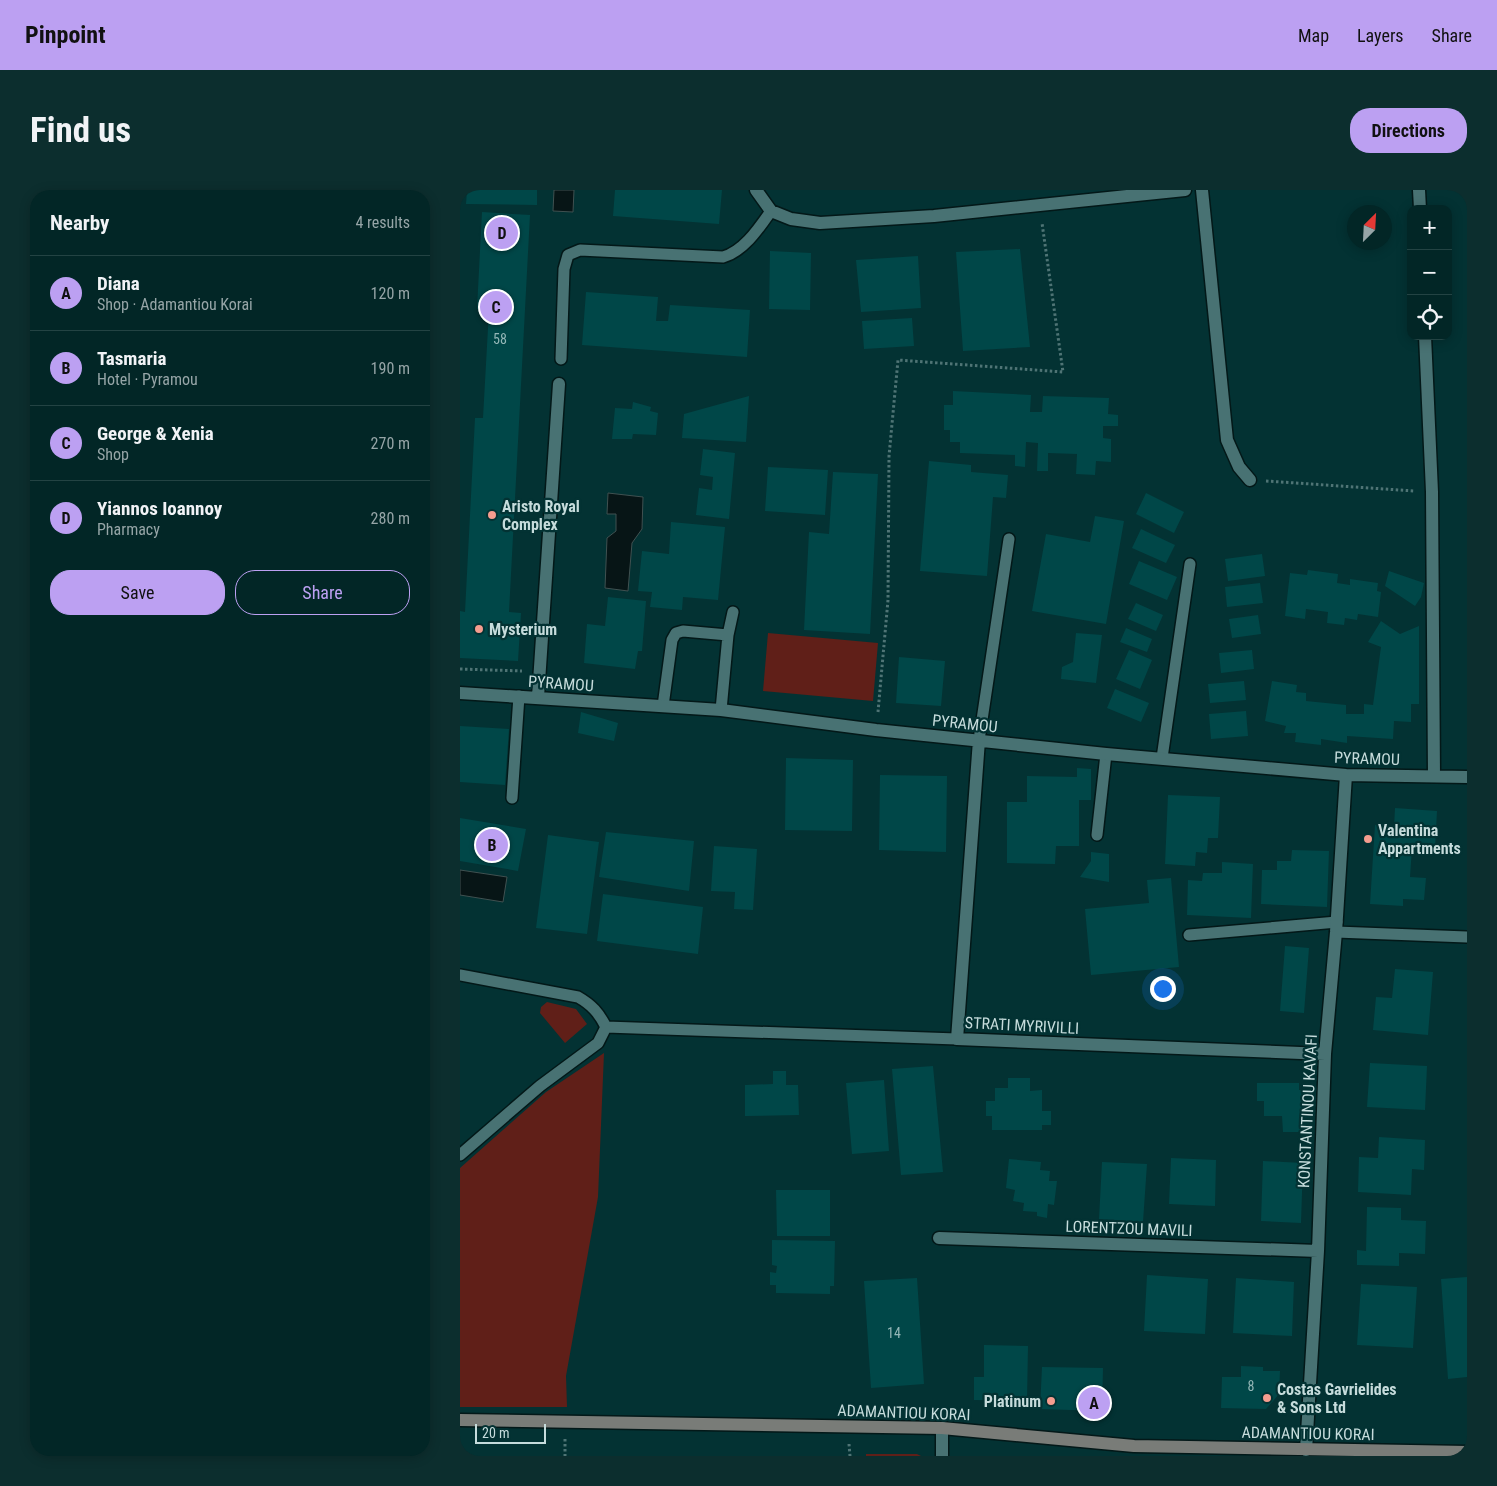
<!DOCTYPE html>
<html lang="en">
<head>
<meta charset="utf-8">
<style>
  body { margin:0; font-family:"Roboto Condensed",sans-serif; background:#0c2e2e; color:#f1f3f6 }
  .controls { position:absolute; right:15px; top:15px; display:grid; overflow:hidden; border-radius:10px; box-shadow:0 2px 12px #0003 }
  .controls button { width:45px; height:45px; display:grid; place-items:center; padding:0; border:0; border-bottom:1px solid #234343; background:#022626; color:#f1f3f6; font:25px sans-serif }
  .compass { position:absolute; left:887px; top:15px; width:45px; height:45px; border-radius:50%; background:#022626; box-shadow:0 2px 12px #0003; rotate:24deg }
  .scale { position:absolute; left:15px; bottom:12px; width:71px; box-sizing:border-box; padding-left:5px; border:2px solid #c6dcdc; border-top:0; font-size:14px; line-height:18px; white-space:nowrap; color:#c6dcdc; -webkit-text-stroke:4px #033233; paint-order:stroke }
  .you { position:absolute; left:702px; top:798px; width:18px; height:18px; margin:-12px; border:4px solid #fff; border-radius:50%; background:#1a73e8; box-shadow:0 0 0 8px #1a73e833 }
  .badge { display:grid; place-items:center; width:32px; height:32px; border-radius:50%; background:#bca0f2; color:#111; font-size:16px; font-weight:700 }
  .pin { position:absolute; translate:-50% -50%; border:2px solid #fff; box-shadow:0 1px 5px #0006 }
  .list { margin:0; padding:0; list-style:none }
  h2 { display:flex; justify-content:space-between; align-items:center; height:65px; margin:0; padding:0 20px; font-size:21px }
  h2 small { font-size:16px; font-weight:400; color:#96a5a7 }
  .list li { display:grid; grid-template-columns:32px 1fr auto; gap:15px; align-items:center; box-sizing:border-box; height:75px; padding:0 20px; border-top:1px solid #234343 }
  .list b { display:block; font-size:19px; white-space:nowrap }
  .list p { margin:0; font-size:16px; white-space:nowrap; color:#96a5a7 }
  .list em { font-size:16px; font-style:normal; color:#96a5a7 }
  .actions { display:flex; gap:10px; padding:15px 20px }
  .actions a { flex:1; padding:11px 0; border:1px solid #bca0f2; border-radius:20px; text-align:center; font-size:18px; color:#bca0f2 }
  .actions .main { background:#bca0f2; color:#111 }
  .icon { flex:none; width:28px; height:28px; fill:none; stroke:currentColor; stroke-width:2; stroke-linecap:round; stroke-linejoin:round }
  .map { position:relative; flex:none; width:1007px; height:1266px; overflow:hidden; border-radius:20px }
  header { display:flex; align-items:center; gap:30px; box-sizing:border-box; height:70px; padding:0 25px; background:#bca0f2; color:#111 }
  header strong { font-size:24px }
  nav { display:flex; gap:28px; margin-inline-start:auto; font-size:18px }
  .intro { display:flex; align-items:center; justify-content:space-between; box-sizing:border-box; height:120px; padding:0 30px }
  h1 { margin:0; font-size:35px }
  .button { padding:12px 22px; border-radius:20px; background:#bca0f2; color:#111; font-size:18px; font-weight:700 }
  main { display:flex; gap:30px; padding:0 30px }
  aside { flex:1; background:#022626; border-radius:20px; box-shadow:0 2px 12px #0003 }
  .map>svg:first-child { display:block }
  .green { fill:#601f18 }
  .water { fill:#071516; stroke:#405151 }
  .building { fill:#004748 }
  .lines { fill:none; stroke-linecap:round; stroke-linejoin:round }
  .lane-casing { stroke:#031818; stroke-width:14 }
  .street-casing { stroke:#031818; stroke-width:15 }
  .secondary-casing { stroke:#031818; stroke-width:15 }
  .path { stroke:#4f7475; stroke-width:3; stroke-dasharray:2.5 2.5; stroke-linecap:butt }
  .lane { stroke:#487273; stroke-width:11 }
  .street { stroke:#487273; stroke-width:12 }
  .secondary { stroke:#797c78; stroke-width:12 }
  .poi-dot { fill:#f59d8f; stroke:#033233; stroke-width:2 }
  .labels { text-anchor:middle; stroke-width:4.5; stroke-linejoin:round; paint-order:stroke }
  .number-label { font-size:14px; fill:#94b7b7 }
  .poi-label { font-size:16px; font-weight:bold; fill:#c6dcdc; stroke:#033233; text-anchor:start }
  .street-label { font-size:16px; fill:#c6dcdc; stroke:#033233 }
</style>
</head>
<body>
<header>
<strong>Pinpoint</strong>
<nav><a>Map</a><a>Layers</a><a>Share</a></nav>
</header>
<div class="intro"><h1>Find us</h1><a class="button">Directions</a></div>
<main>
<aside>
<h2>Nearby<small>4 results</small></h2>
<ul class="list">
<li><span class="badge">A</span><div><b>Diana</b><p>Shop · Adamantiou Korai</p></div><em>120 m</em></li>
<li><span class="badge">B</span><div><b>Tasmaria</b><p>Hotel · Pyramou</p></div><em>190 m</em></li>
<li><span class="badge">C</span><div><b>George &amp; Xenia</b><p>Shop</p></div><em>270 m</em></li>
<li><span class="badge">D</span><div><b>Yiannos Ioannoy</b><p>Pharmacy</p></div><em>280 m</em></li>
</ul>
<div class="actions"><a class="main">Save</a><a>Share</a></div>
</aside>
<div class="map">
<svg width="1007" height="1266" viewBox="0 0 1007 1266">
  <rect width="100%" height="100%" fill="#033233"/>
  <!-- green -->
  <path class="green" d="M 308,443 L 418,453 L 413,511 L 303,501 Z
    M 87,812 L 116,819 L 127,834 L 105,853 L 80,823 L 81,817 Z
    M 144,863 L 138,1007 L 106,1186 L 107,1217 L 0,1217 L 0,978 L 86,902 Z
    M 406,1264 L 457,1264 L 461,1266 L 406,1266 Z"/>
  <!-- water -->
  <path class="water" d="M 94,0 L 114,0 L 113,22 L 93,21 Z
    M 148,303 L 183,307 L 182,339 L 172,353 L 168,401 L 145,398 L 147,348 L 156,341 L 156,324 L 147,324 Z
    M 0,680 L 47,687 L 43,712 L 0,705 Z"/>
  <!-- building -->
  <path class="building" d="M 7,0 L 77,0 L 77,15 L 6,14 Z
    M 155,0 L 262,0 L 259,34 L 153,26 Z
    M 22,22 L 70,25 L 49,422 L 61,423 L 58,471 L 0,468 L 0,421 L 5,422 L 15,228 L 23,228 L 29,120 L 17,119 Z
    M 560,59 L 570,157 L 503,161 L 496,62 Z
    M 310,61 L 351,63 L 350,120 L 309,119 Z
    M 458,66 L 461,118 L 401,122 L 396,70 Z
    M 126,102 L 198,107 L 196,131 L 208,131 L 210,115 L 290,120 L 287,167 L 122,155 Z
    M 452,128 L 454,156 L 404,159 L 402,131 Z
    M 493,201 L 571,205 L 570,222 L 582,222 L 583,206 L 649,208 L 648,224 L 658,225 L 658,236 L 643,236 L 643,248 L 651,249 L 651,272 L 636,271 L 635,285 L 616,284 L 617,264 L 588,263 L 588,281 L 577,281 L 578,253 L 566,252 L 565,277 L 555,276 L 555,265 L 500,263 L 500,252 L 490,252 L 490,240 L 484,240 L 484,215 L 493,215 Z
    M 289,206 L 286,252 L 222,248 L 224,224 Z
    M 173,212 L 191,217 L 190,221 L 198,223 L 196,245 L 173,244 L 172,249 L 152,249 L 155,218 L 172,219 Z
    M 243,259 L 275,263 L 269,329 L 236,325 L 239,298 L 252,300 L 253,287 L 240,285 Z
    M 469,271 L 511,275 L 511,282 L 548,285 L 546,308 L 533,307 L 527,386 L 460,381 Z
    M 308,277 L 368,280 L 365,325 L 305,321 Z
    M 373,282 L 418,284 L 410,444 L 344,440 L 349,342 L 369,344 Z
    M 686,303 L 724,322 L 714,343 L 676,324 Z
    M 635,326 L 664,331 L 646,434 L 572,421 L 586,344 L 630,352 Z
    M 211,332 L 265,337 L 258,410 L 223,407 L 222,420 L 190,417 L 192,402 L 178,401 L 182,361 L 209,364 Z
    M 681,339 L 715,355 L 706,373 L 672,358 Z
    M 802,364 L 805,386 L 768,391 L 765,369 Z
    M 679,371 L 717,387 L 707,410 L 669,394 Z
    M 848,380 L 878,384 L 877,393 L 890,395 L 890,389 L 918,393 L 917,401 L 921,402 L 918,427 L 898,424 L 897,430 L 885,428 L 884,435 L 867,433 L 868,422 L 846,419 L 845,429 L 825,426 L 830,383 L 847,385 Z
    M 929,381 L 964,393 L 961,407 L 955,416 L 925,396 Z
    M 800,393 L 803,413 L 767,417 L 765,397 Z
    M 148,407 L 186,411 L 182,461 L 178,461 L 175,479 L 124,473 L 127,434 L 145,436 Z
    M 676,413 L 703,425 L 696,441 L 668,429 Z
    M 798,425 L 801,444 L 772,448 L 769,429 Z
    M 921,431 L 940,444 L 959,436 L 959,514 L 951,514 L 951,532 L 934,531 L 933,549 L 887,546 L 887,553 L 861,549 L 861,555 L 835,552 L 836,543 L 824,543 L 826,536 L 805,531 L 812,491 L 837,495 L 836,502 L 846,503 L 846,511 L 886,515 L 886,524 L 904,524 L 904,514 L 913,515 L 921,457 L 908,452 Z
    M 666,438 L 692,449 L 687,462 L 660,452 Z
    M 616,443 L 642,445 L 636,493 L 601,489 L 602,477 L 613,472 Z
    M 669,460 L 692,470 L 680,499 L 656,489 Z
    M 792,460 L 794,479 L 761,483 L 759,463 Z
    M 439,467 L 485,471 L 481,516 L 436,513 Z
    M 784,491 L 786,510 L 750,513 L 748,494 Z
    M 655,499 L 689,513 L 681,532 L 647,518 Z
    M 786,521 L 788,546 L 751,549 L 749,524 Z
    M 121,522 L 158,533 L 154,551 L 118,543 Z
    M 0,536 L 49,539 L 45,595 L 0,592 Z
    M 326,568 L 393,570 L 392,641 L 325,640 Z
    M 617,578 L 631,579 L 631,610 L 619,610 L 619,656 L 596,656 L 595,674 L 547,673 L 547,612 L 567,612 L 567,586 L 617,587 Z
    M 420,585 L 487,586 L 486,662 L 419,660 Z
    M 708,605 L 760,607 L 758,648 L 748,648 L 747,663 L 736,662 L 735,676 L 705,674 Z
    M 935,618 L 977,621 L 975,659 L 952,657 L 950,687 L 966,688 L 964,710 L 943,709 L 943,716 L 910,714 L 915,635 L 934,637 Z
    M 0,628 L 66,639 L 58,681 L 0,671 Z
    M 146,642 L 234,651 L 229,701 L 139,687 Z
    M 88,645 L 139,652 L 127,744 L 76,738 Z
    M 254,656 L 297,659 L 293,720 L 274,719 L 275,702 L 251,701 Z
    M 832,660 L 869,661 L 867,717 L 801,714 L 802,680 L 817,680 L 817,671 L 831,671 Z
    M 631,662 L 649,664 L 649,692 L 620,687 L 631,671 Z
    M 762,672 L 793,674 L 791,728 L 727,725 L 728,690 L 742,691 L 743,683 L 762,683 Z
    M 711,688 L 719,777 L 631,785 L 625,719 L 689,713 L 687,690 Z
    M 143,704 L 243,717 L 238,764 L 137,751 Z
    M 825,756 L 849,758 L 844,823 L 820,821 Z
    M 935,779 L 973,782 L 968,845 L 913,840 L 916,807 L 932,808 Z
    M 910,873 L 967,876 L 965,920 L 907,917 Z
    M 473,876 L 483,982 L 441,985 L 432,879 Z
    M 313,881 L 326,881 L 326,895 L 338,895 L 339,925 L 285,926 L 285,895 L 313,894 Z
    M 548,888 L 570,888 L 570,901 L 582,900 L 582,921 L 591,921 L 591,935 L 582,935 L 582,940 L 532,940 L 532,926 L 526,926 L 526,911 L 535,911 L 535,898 L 548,898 Z
    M 424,890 L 429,961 L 392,964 L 386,893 Z
    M 797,893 L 839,893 L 839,900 L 851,900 L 851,942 L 823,942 L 822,926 L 804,926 L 804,911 L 797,911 Z
    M 919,947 L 965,950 L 964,980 L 952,979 L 951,1005 L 898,1002 L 899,967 L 918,968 Z
    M 711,968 L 756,970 L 755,1016 L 709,1014 Z
    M 549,969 L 581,972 L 580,980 L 590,981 L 589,991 L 597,991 L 594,1015 L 588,1014 L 587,1028 L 577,1026 L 577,1022 L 563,1021 L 564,1013 L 553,1011 L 555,1000 L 546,998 Z
    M 803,971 L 843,973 L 841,1033 L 801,1031 Z
    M 642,972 L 687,974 L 683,1032 L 639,1029 Z
    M 316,1000 L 370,1000 L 370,1046 L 317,1046 Z
    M 907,1017 L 941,1018 L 941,1030 L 966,1031 L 965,1064 L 939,1063 L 939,1076 L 897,1075 L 897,1060 L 906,1061 Z
    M 312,1050 L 375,1051 L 374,1096 L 370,1096 L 370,1104 L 316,1103 L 316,1095 L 310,1095 L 310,1082 L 316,1083 L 317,1076 L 312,1075 Z
    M 687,1085 L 748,1089 L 745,1144 L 684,1141 Z
    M 1007,1087 L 1007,1187 L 988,1189 L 981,1089 Z
    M 457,1088 L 464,1194 L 411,1198 L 404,1091 Z
    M 776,1088 L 834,1092 L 832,1146 L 773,1143 Z
    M 901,1094 L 957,1097 L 953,1158 L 897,1155 Z
    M 524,1155 L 568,1156 L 567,1211 L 514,1210 L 514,1187 L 524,1187 Z
    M 781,1176 L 803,1177 L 803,1181 L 820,1181 L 819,1204 L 806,1219 L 761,1218 L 762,1187 L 781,1187 Z
    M 582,1177 L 643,1178 L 642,1221 L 580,1219 Z"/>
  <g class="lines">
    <!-- lane casing -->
    <g class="lane-casing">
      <path id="lane" d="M 101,169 L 104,79 L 108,65 L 120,60 L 263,67 C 284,61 299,38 311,21
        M 203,516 L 212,450 L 216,443 L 223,441 L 268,445
        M 261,520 L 268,445 L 273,422
        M 519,550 L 549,349
        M 702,568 L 730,374
        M 52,608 L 59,506
        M 637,645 L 646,564
        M 876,742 L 1007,747
        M 729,745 L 877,732
        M 0,785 L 118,807 C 132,815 139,823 146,837 L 138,853 L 80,896 L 0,965
        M 146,837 L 497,849"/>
    </g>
    <!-- street casing -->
    <g class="street-casing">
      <path id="street" d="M 296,0 L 311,21 L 331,29 L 360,33 L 474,26 L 725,0
        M 742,0 L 767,250 L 779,277 L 790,290
        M 959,0 L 960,19
        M 965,146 L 972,302 L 974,586
        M 0,503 L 261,520 L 416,540 L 646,564 L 886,585 L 1007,587
        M 78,507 L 99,194
        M 519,550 L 497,849 L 865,864
        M 479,1048 L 858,1061
        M 482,1238 L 482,1266
        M 846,1260 L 858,1061 L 865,864 L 876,742 L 886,585"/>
    </g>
    <!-- secondary casing -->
    <g class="secondary-casing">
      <path id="secondary" d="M 0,1230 L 482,1238 L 674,1256 L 1007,1262"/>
    </g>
    <!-- path -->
    <path class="path" d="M 806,291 L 954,301
      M 0,479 L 62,481
      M 418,522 L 428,410 L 429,266 L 438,170 L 603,182 L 582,33
      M 105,1249 L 105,1266
      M 389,1254 L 390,1266"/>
    <!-- lane -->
    <use href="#lane" class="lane"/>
    <!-- street -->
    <use href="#street" class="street"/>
    <!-- secondary -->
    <use href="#secondary" class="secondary"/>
  </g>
  <!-- markers -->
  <g class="poi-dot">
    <circle cx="32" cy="325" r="5"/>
    <circle cx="19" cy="439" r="5"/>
    <circle cx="908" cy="649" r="5"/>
    <circle cx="807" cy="1208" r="5"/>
    <circle cx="591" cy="1211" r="5"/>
  </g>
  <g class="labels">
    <!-- number labels -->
    <g class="number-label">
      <text x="40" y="154">58</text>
      <text x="434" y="1148">14</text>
      <text x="791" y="1201">8</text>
    </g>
    <!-- poi labels -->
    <g class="poi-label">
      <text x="42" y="322">Aristo Royal<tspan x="42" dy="18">Complex</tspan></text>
      <text x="29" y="445">Mysterium</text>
      <text x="918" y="646">Valentina<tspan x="918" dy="18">Appartments</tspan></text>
      <text x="817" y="1205">Costas Gavrielides<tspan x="817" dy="18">&amp; Sons Ltd</tspan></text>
      <text x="581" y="1217" text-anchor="end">Platinum</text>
    </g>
    <!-- street labels -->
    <g class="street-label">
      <text transform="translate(101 493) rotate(4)" y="6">PYRAMOU</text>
      <text transform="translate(505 533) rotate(6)" y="6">PYRAMOU</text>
      <text transform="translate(907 568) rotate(2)" y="6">PYRAMOU</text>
      <text transform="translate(562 835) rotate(3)" y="6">STRATI MYRIVILLI</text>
      <text transform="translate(847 921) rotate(-87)" y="6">KONSTANTINOU KAVAFI</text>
      <text transform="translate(669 1038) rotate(2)" y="6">LORENTZOU MAVILI</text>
      <text transform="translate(444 1222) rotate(2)" y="6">ADAMANTIOU KORAI</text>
      <text transform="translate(848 1243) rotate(1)" y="6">ADAMANTIOU KORAI</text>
    </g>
  </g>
</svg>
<div class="controls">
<button>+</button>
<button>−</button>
<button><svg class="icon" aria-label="locate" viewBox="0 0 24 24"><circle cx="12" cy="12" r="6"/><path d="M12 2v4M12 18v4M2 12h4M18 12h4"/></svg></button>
</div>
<svg class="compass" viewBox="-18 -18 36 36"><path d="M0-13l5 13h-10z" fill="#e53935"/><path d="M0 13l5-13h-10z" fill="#96a5a7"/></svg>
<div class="scale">20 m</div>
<div class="you"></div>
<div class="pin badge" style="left:634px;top:1213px">A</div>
<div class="pin badge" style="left:32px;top:655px">B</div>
<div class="pin badge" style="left:36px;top:117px">C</div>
<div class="pin badge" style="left:42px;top:43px">D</div>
</div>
</main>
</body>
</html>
